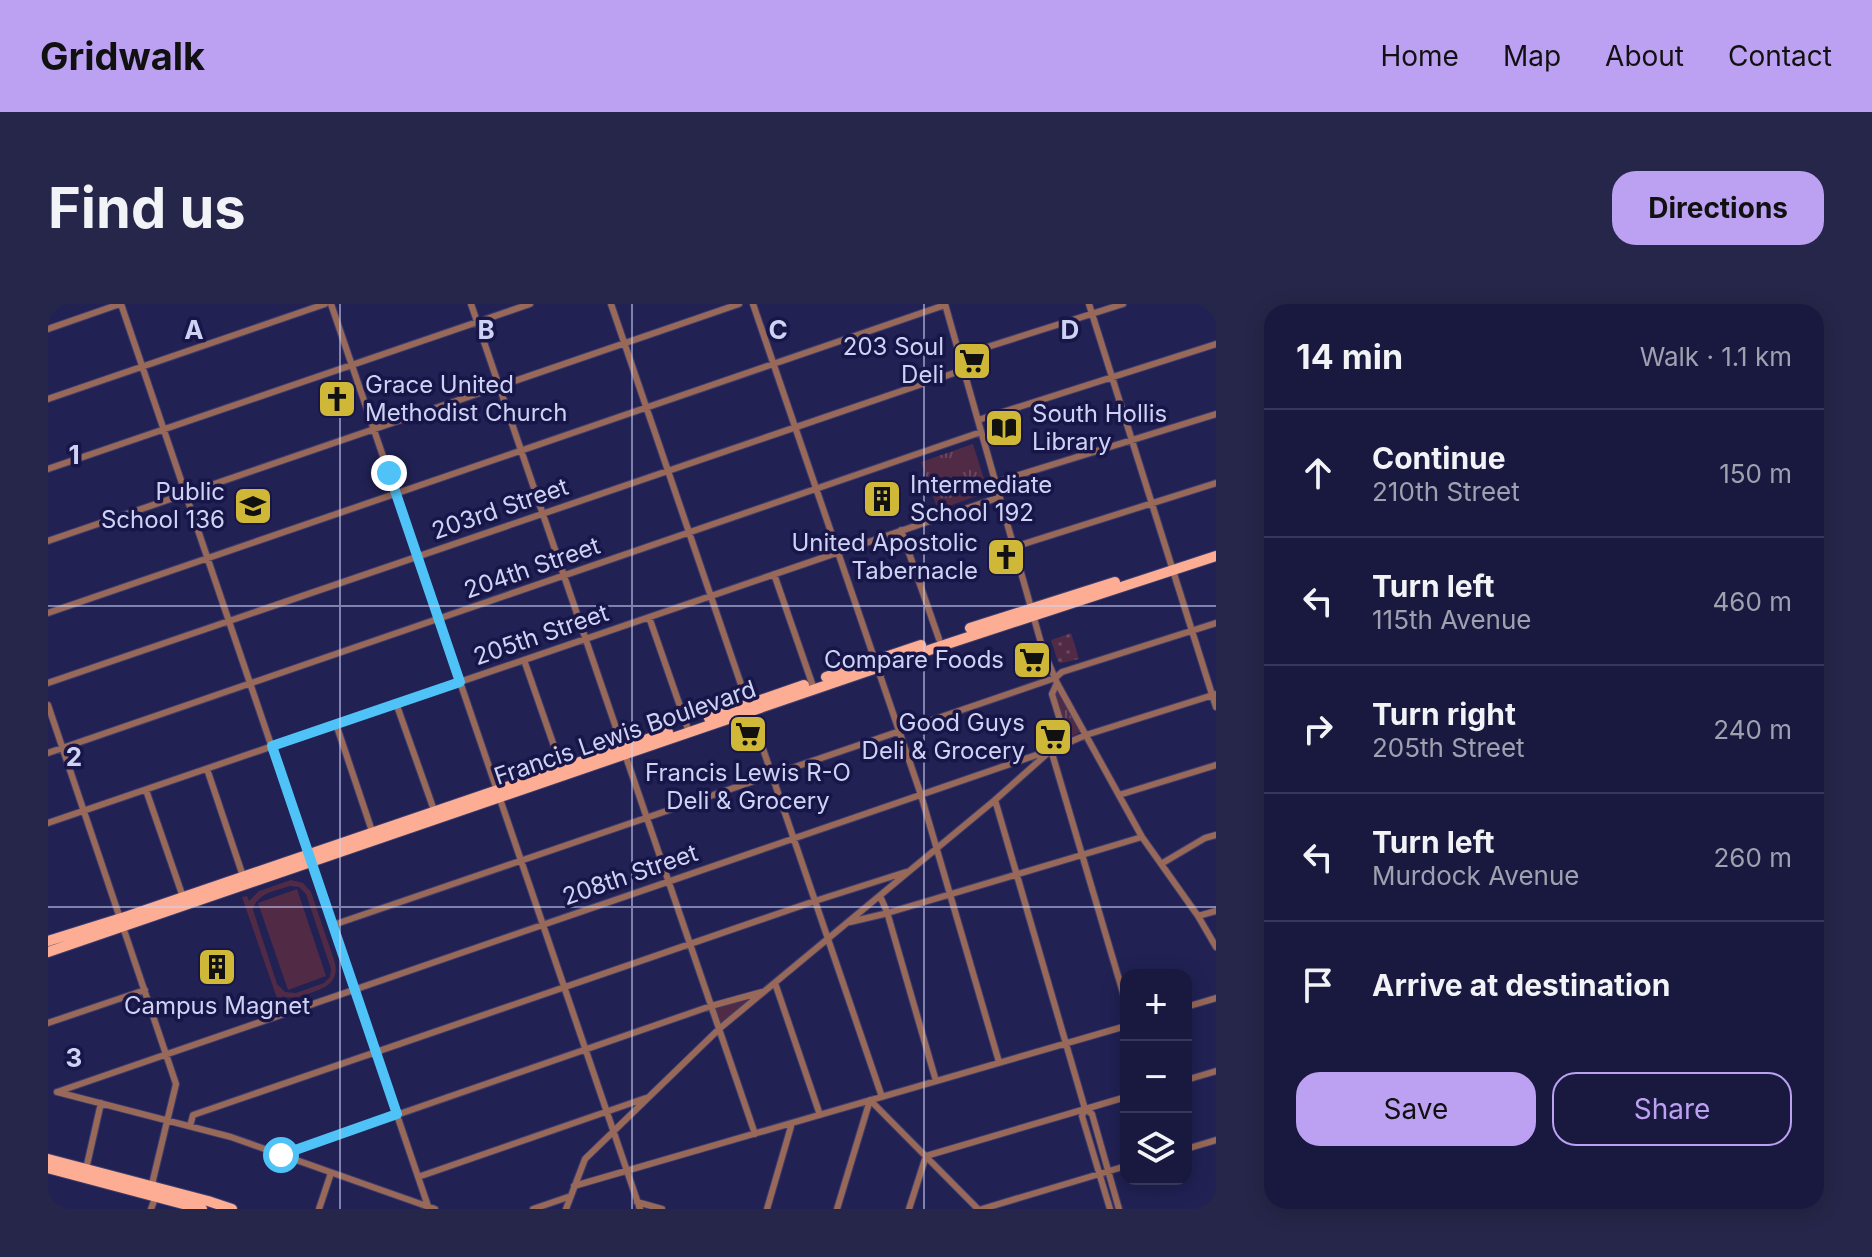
<!DOCTYPE html>
<html lang="en">
<head>
<meta charset="utf-8">
<style>
  body { margin:0; font-family:Inter,sans-serif; background:#26264a; color:#f1f3f6 }
  .controls { position:absolute; right:24px; bottom:24px; display:grid; overflow:hidden; border-radius:16px; box-shadow:0 4px 20px #0003 }
  .controls button { width:72px; height:72px; display:grid; place-items:center; padding:0; border:0; border-bottom:2px solid #373859; background:#19193f; color:#f1f3f6; font:40px sans-serif }
  .stop { position:absolute; width:24px; height:24px; margin:-18px; border:6px solid #4fc3f7; border-radius:50%; background:#fff }
  .stop.end { background:#4fc3f7; border-color:#fff; box-shadow:0 2px 8px #0008 }
  .list { margin:0; padding:0; list-style:none }
  h2 { display:flex; justify-content:space-between; align-items:center; height:104px; margin:0; padding:0 32px; font-size:34px }
  h2 small { font-size:26px; font-weight:400; color:#9fa0b0 }
  .list li { display:grid; grid-template-columns:52px 1fr auto; gap:24px; align-items:center; box-sizing:border-box; height:128px; padding:0 32px; border-top:2px solid #373859 }
  .list b { display:block; font-size:30px; white-space:nowrap }
  .list p { margin:0; font-size:26px; white-space:nowrap; color:#9fa0b0 }
  .list em { font-size:26px; font-style:normal; color:#9fa0b0 }
  .actions { display:flex; gap:16px; padding:24px 32px }
  .actions a { flex:1; padding:18px 0; border:2px solid #bca0f2; border-radius:24px; text-align:center; font-size:28px; color:#bca0f2 }
  .actions .main { background:#bca0f2; color:#111 }
  .icon { flex:none; width:44px; height:44px; fill:none; stroke:currentColor; stroke-width:2; stroke-linecap:round; stroke-linejoin:round }
  .map { position:relative; flex:none; width:1168px; height:905px; overflow:hidden; border-radius:24px }
  header { display:flex; align-items:center; gap:48px; box-sizing:border-box; height:112px; padding:0 40px; background:#bca0f2; color:#111 }
  header strong { font-size:38px }
  nav { display:flex; gap:44px; margin-inline-start:auto; font-size:28px }
  .intro { display:flex; align-items:center; justify-content:space-between; box-sizing:border-box; height:192px; padding:0 48px }
  h1 { margin:0; font-size:56px }
  .button { padding:20px 36px; border-radius:24px; background:#bca0f2; color:#111; font-size:28px; font-weight:700 }
  main { display:flex; gap:48px; padding:0 48px }
  aside { flex:1; background:#19193f; border-radius:24px; box-shadow:0 4px 20px #0003 }
  .map>svg:first-child { display:block }
  .grass { fill:url(#grass-dots) }
  .park { fill:url(#park-tufts) }
  .pitch { fill:#512b46; fill-rule:evenodd }
  .lines { fill:none; stroke-linecap:round; stroke-linejoin:round }
  .street-casing { stroke:#3d3d6e; stroke-width:8 }
  .primary-casing { stroke:#3d3d6e; stroke-width:12 }
  .street { stroke:#986858; stroke-width:6 }
  .primary { stroke:#fcad93; stroke-width:10 }
  .route { stroke:#4fc3f7; stroke-width:10 }
  .grid { fill:none; stroke:#ced3f4; stroke-width:2; stroke-opacity:0.55 }
  .labels { text-anchor:middle; stroke-width:7; stroke-linejoin:round; paint-order:stroke }
  .poi-label { font-size:24px; fill:#ced3f4; stroke:#181648; text-anchor:end }
  .street-label { font-size:24px; fill:#ced3f4; stroke:#181648 }
  .grid-label { font-size:26px; text-anchor:middle; font-weight:bold; fill:#ced3f4; stroke:#181648; stroke-width:7; stroke-linejoin:round; paint-order:stroke }
</style>
</head>
<body>
<header>
<strong>Gridwalk</strong>
<nav><a>Home</a><a>Map</a><a>About</a><a>Contact</a></nav>
</header>
<div class="intro"><h1>Find us</h1><a class="button">Directions</a></div>
<main>
<div class="map">
<svg width="1168" height="905" viewBox="0 0 1168 905">
  <defs>
    <pattern id="grass-dots" width="8" height="8" patternUnits="userSpaceOnUse" patternTransform="scale(2)"><rect width="8" height="8" fill="#512b46"/><path d="M2 2h.1M6 6h.1" fill="none" stroke="#694961" stroke-width="1.8" stroke-linecap="round"/></pattern>
    <pattern id="park-tufts" width="24" height="20" patternUnits="userSpaceOnUse" patternTransform="scale(2)"><rect width="24" height="20" fill="#512b46"/><path d="M3 7l-1-3M5 7V3M7 7l1-3M15 17l-1-3M17 17v-4M19 17l1-3" fill="none" stroke="#694961"/></pattern>
  </defs>
  <rect width="100%" height="100%" fill="#212154"/>
  <!-- grass -->
  <path class="grass" d="M 1023,329 L 1031,355 L 1013,359 L 1010,358 L 1003,336 Z"/>
  <!-- park -->
  <path class="park" d="M 925,140 L 940,188 L 890,206 L 873,158 Z
    M 1008,384 L 1034,427 L 1020,434 L 1007,390 Z
    M 706,692 L 671,723 L 664,704 Z"/>
  <!-- pitch -->
  <path class="pitch" d="M 243,576 L 255,579 L 263,588 L 287,659 C 291,679 277,684 260,690 C 251,693 244,695 234,692 L 236,699 L 231,700 L 194,593 L 199,592 L 201,597 L 211,587 ZM 242,582 L 251,583 L 258,590 L 283,665 L 282,673 L 276,679 L 248,689 L 237,688 L 229,680 L 205,606 C 209,589 227,587 242,582 Z
    M 249,585 L 278,672 L 240,686 L 210,599 Z"/>
  <g class="lines">
    <!-- street casing -->
    <g class="street-casing">
      <path id="street" d="M 73,0 L 381,905
        M 283,0 L 592,905
        M 423,0 L 707,830
        M 563,0 L 834,793
        M 705,0 L 873,491 L 951,758
        M 897,0 L 995,346 L 1009,379 L 1094,533 L 1150,612 L 1168,643
        M 1041,0 L 1168,403
        M 0,25 L 72,0
        M 911,52 L 1075,0
        M 0,95 L 277,0
        M 930,116 L 1168,40
        M 0,165 L 482,0
        M 949,182 L 955,176 L 1168,110
        M 853,226 L 891,335
        M 0,237 L 691,0
        M 966,243 L 1168,179
        M 726,270 L 766,385
        M 0,309 L 897,1
        M 601,313 L 641,428
        M 476,356 L 514,465
        M 0,379 L 915,66
        M 1009,379 L 1004,390 L 1019,439
        M 348,399 L 387,509
        M 0,401 L 128,780 L 105,876 L 106,897 L 103,905
        M 288,420 L 325,530
        M 1003,446 L 1078,699
        M 0,449 L 933,128
        M 159,465 L 196,575
        M 98,486 L 136,596
        M 1071,491 L 1168,461
        M 947,496 L 1037,805 L 1034,812 L 1062,905
        M 0,519 L 952,193
        M 1113,560 L 1157,534 L 1168,531
        M 832,592 L 839,608 L 888,777
        M 1150,612 L 1168,607
        M 802,618 L 836,610 L 1094,533
        M 285,621 L 1007,374 L 1014,368 L 1168,319
        M 727,679 L 772,811
        M 1138,703 L 1168,694
        M 0,719 L 97,686
        M 1138,776 L 1168,767
        M 9,788 L 1003,446 L 1038,431 L 1168,390
        M 9,788 L 183,833 L 387,905
        M 1037,805 L 1044,810 L 1071,905
        M 142,822 L 145,811 L 767,597 L 858,568
        M 1138,845 L 1168,836
        M 233,851 L 663,702 L 714,688
        M 38,865 L 53,799
        M 370,873 L 598,794
        M 526,882 L 1078,722
        M 589,898 L 614,905
        M 271,905 L 283,869
        M 485,905 L 523,892
        M 518,905 L 537,855 L 671,725 L 947,496 L 1001,448
        M 719,905 L 744,819
        M 789,905 L 822,796 L 930,905
        M 861,905 L 878,852 L 1078,793
        M 934,905 L 1078,862"/>
    </g>
    <!-- primary casing -->
    <g class="primary-casing">
      <path id="primary" d="M 922,324 L 1067,278
        M 778,373 L 873,341
        M 661,414 L 756,381
        M 0,637 L 80,612 L 620,428
        M 0,648 L 893,342 L 1168,252
        M 0,855 L 160,897 L 184,905
        M 0,864 L 154,905"/>
    </g>
    <!-- street -->
    <use href="#street" class="street"/>
    <!-- primary -->
    <use href="#primary" class="primary"/>
  </g>
  <g class="lines">
    <!-- route -->
    <path class="route" d="M 233,851 L 349,810 L 224,442 L 412,378 L 341,169"/>
  </g>
  <!-- grid -->
  <path class="grid" d="M 292,0 L 292,905M 584,0 L 584,905M 876,0 L 876,905M 0,302 L 1168,302M 0,603 L 1168,603"/>
  <!-- icons -->
  <defs>
    <g id="supermarket-square" transform="scale(2)"><rect x="-9" y="-9" width="18" height="18" rx="4" fill="#cfb837" stroke="#181648"/><path d="M-6-5.5h2.5l.6 2H6L4.5 2H-2.5L-4.4-4H-6ZM-1.5 3.2a1.3 1.3 0 1 0 .1 0ZM3 3.2a1.3 1.3 0 1 0 .1 0Z" fill="#111"/></g>
    <g id="church-square" transform="scale(2)"><rect x="-9" y="-9" width="18" height="18" rx="4" fill="#cfb837" stroke="#181648"/><path d="M-1.2-6h2.4v3.5h3.3v2.4h-3.3V6h-2.4V-.1h-3.3v-2.4h3.3Z" fill="#111"/></g>
    <g id="library-square" transform="scale(2)"><rect x="-9" y="-9" width="18" height="18" rx="4" fill="#cfb837" stroke="#181648"/><path d="M-6-4Q-3-5.5-.7-3.5V5Q-3 3-6 4ZM6-4Q3-5.5 .7-3.5V5Q3 3 6 4Z" fill="#111"/></g>
    <g id="building-square" transform="scale(2)"><rect x="-9" y="-9" width="18" height="18" rx="4" fill="#cfb837" stroke="#181648"/><path d="M-4-6H4V6H1V3H-1V6H-4ZM-2.5-4.3h1.7v1.8h-1.7ZM.8-4.3h1.7v1.8H.8ZM-2.5-1h1.7V.8h-1.7ZM.8-1h1.7V.8H.8Z" fill="#111"/></g>
    <g id="school-square" transform="scale(2)"><rect x="-9" y="-9" width="18" height="18" rx="4" fill="#cfb837" stroke="#181648"/><path d="M0-5L7-2L0 1L-7-2ZM-4 1L0 2.5L4 1V4Q0 6-4 4Z" fill="#111"/></g>
  </defs>
  <g fill-rule="evenodd">
    <use href="#supermarket-square" x="924" y="57"/>
    <use href="#church-square" x="289" y="95"/>
    <use href="#library-square" x="956" y="124"/>
    <use href="#building-square" x="834" y="195"/>
    <use href="#school-square" x="205" y="202"/>
    <use href="#church-square" x="958" y="253"/>
    <use href="#supermarket-square" x="984" y="356"/>
    <use href="#supermarket-square" x="700" y="430"/>
    <use href="#supermarket-square" x="1005" y="433"/>
    <use href="#building-square" x="169" y="663"/>
  </g>
  <g class="labels">
    <!-- poi labels -->
    <g class="poi-label">
      <text x="896" y="51">203 Soul<tspan x="896" dy="28">Deli</tspan></text>
      <text x="317" y="89" text-anchor="start">Grace United<tspan x="317" dy="28">Methodist Church</tspan></text>
      <text x="984" y="118" text-anchor="start">South Hollis<tspan x="984" dy="28">Library</tspan></text>
      <text x="862" y="189" text-anchor="start">Intermediate<tspan x="862" dy="28">School 192</tspan></text>
      <text x="177" y="196">Public<tspan x="177" dy="28">School 136</tspan></text>
      <text x="930" y="247">United Apostolic<tspan x="930" dy="28">Tabernacle</tspan></text>
      <text x="956" y="364">Compare Foods</text>
      <text x="977" y="427">Good Guys<tspan x="977" dy="28">Deli &amp; Grocery</tspan></text>
      <text x="700" y="477" text-anchor="middle">Francis Lewis R-O<tspan x="700" dy="28">Deli &amp; Grocery</tspan></text>
      <text x="169" y="710" text-anchor="middle">Campus Magnet</text>
    </g>
    <!-- street labels -->
    <g class="street-label">
      <text transform="translate(452 205) rotate(-19)" y="8">203rd Street</text>
      <text transform="translate(484 264) rotate(-19)" y="8">204th Street</text>
      <text transform="translate(493 331) rotate(-19)" y="8">205th Street</text>
      <text transform="translate(577 429) rotate(-19)" y="8">Francis Lewis Boulevard</text>
      <text transform="translate(582 571) rotate(-19)" y="8">208th Street</text>
    </g>
  </g>
  <g class="grid-label">
    <text x="146" y="35">A</text>
    <text x="438" y="35">B</text>
    <text x="730" y="35">C</text>
    <text x="1022" y="35">D</text>
    <text x="26" y="160">1</text>
    <text x="26" y="462">2</text>
    <text x="26" y="763">3</text>
  </g>
</svg>
<div class="controls">
<button>+</button>
<button>−</button>
<button><svg class="icon" aria-label="layers" viewBox="0 0 24 24"><path d="M12 4l9 5-9 5-9-5zM3 14l9 5 9-5"/></svg></button>
</div>
<div class="stop" style="left:233px;top:851px"></div>
<div class="stop end" style="left:341px;top:169px"></div>
</div>
<aside>
<h2>14 min<small>Walk · 1.1 km</small></h2>
<ul class="list">
<li><svg class="icon" aria-label="ahead" viewBox="0 0 24 24"><path d="M12 20V5M6 11l6-6 6 6"/></svg><div><b>Continue</b><p>210th Street</p></div><em>150 m</em></li>
<li><svg class="icon" aria-label="left" viewBox="0 0 24 24"><path d="M17 20v-9H6M10 6l-5 5 5 5"/></svg><div><b>Turn left</b><p>115th Avenue</p></div><em>460 m</em></li>
<li><svg class="icon" aria-label="right" viewBox="0 0 24 24"><path d="M7 20v-9h11M14 6l5 5-5 5"/></svg><div><b>Turn right</b><p>205th Street</p></div><em>240 m</em></li>
<li><svg class="icon" aria-label="left" viewBox="0 0 24 24"><path d="M17 20v-9H6M10 6l-5 5 5 5"/></svg><div><b>Turn left</b><p>Murdock Avenue</p></div><em>260 m</em></li>
<li><svg class="icon" aria-label="arrive" viewBox="0 0 24 24"><path d="M6 21V4h12l-3 4 3 4H6"/></svg><div><b>Arrive at destination</b></div></li>
</ul>
<div class="actions"><a class="main">Save</a><a>Share</a></div>
</aside>
</main>
</body>
</html>
